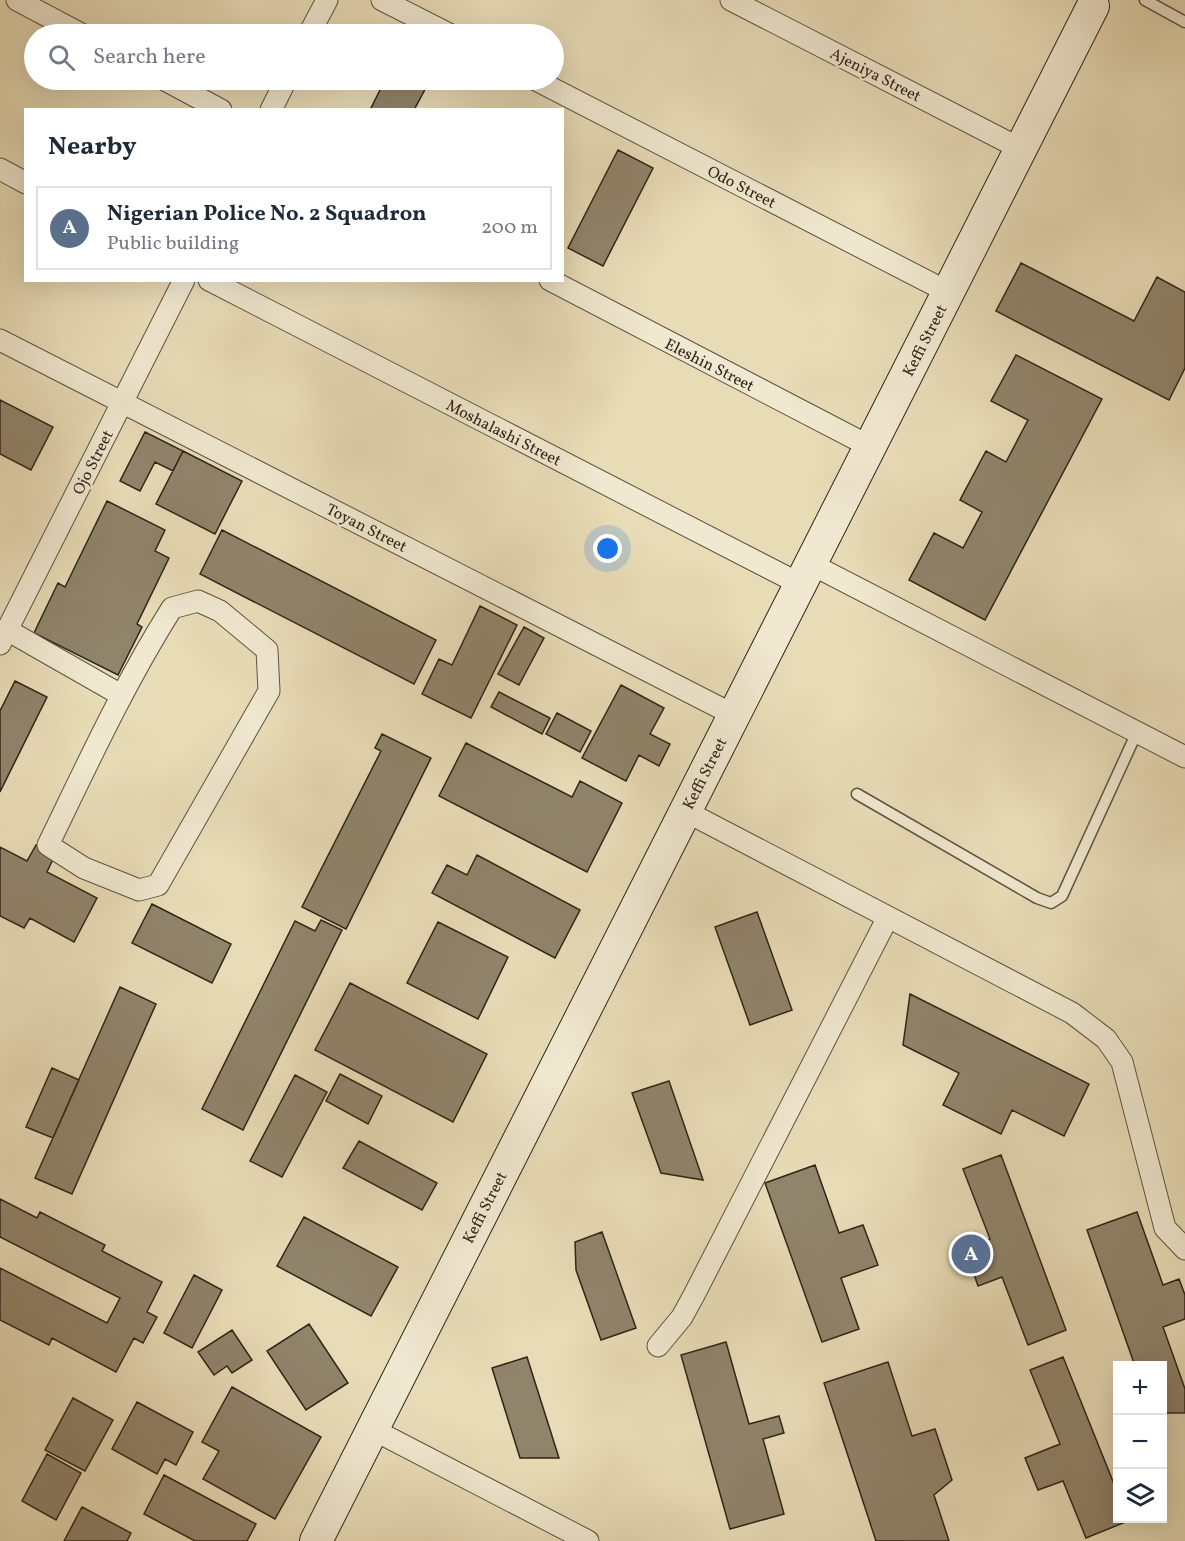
<!DOCTYPE html>
<html lang="en">
<head>
<meta charset="utf-8">
<style>
  body { margin:0; font-family:Vollkorn,serif; background:#f6f6f7; color:#1f2937 }
  .controls { position:absolute; right:18px; bottom:18px; display:grid; overflow:hidden; border-radius:0px; box-shadow:0 6px 24px #0002 }
  .controls button { width:54px; height:54px; display:grid; place-items:center; padding:0; border:0; border-bottom:2px solid #e0e1e3; background:#fff; color:#1f2937; font:30px sans-serif }
  .you { position:absolute; left:608px; top:549px; width:21px; height:21px; margin:-15px; border:4px solid #fff; border-radius:50%; background:#1a73e8; box-shadow:0 0 0 9px #1a73e833 }
  .badge { display:grid; place-items:center; width:39px; height:39px; border-radius:50%; background:#7c3aed; color:#fff; font-size:20px; font-weight:700 }
  .pin { position:absolute; translate:-50% -50%; border:3px solid #fff; box-shadow:0 2px 6px #0006 }
  .list { margin:0; padding:0; list-style:none }
  h2 { display:flex; justify-content:space-between; align-items:center; height:78px; margin:0; padding:0 24px; font-size:26px }
  h2 small { font-size:20px; font-weight:400; color:#747a83 }
  .list li { display:grid; grid-template-columns:39px 1fr auto; gap:18px; align-items:center; box-sizing:border-box; height:84px; margin:0 12px 12px; padding:0 12px; border:2px solid #e0e1e3; border-radius:0px }
  .list b { display:block; font-size:22px; white-space:nowrap }
  .list p { margin:0; font-size:20px; white-space:nowrap; color:#747a83 }
  .list em { font-size:20px; font-style:normal; color:#747a83 }
  .icon { flex:none; width:33px; height:33px; fill:none; stroke:currentColor; stroke-width:2; stroke-linecap:round; stroke-linejoin:round }
  .map { position:relative; flex:none; width:1185px; height:1541px; overflow:hidden }
  .search { position:absolute; background:#fff; box-shadow:0 6px 24px #0002; left:24px; top:24px; width:540px; height:66px; display:flex; align-items:center; gap:15px; box-sizing:border-box; padding:0 21px; border-radius:33px; color:#747a83; font-size:22px }
  .panel { position:absolute; background:#fff; box-shadow:0 6px 24px #0002; left:24px; top:108px; width:540px; height:174px; border-radius:0px }
  .map>svg:first-child { display:block }
  .building { fill:#90846b; stroke:#302518; stroke-width:1.5 }
  .lines { fill:none; stroke-linecap:round; stroke-linejoin:round }
  .service-casing { stroke:#5e5340; stroke-width:13 }
  .minor-casing { stroke:#5e5340; stroke-width:23 }
  .secondary-casing { stroke:#302518; stroke-width:34 }
  .service { stroke:#f0e8d0; stroke-width:10 }
  .minor { stroke:#f0e8d0; stroke-width:21 }
  .secondary { stroke:#f0e8d0; stroke-width:32 }
  .labels { text-anchor:middle; stroke-width:4.5; stroke-linejoin:round; paint-order:stroke }
  .street-label { font-size:16px; fill:#302518; stroke:#f0e8d0 }
</style>
</head>
<body>
<div class="map">
<svg width="1185" height="1541" viewBox="0 0 1185 1541">
  <rect width="100%" height="100%" fill="#e8dcb7"/>
  <filter id="stains"><feTurbulence type="fractalNoise" baseFrequency=".00333" numOctaves="4"/><feColorMatrix values="0 0 0 0 .2 0 0 0 0 .09 0 0 0 0 .02 0 0 0 .5 -.17"/></filter>
  <radialGradient id="worn" r=".72"><stop offset=".6" stop-color="#630" stop-opacity="0"/><stop offset="1" stop-color="#630" stop-opacity=".3"/></radialGradient>
  <!-- building -->
  <path class="building" d="M 385,80 L 430,80 L 414,110 L 370,110 Z
    M 618,150 L 653,168 L 603,266 L 568,248 Z
    M 1021,263 L 1134,321 L 1157,277 L 1185,292 L 1185,368 L 1169,400 L 996,311 Z
    M 1016,355 L 1102,399 L 985,620 L 909,580 L 934,533 L 963,548 L 982,512 L 960,500 L 986,451 L 1006,462 L 1028,420 L 991,401 Z
    M 0,400 L 53,427 L 31,470 L 0,454 Z
    M 145,432 L 183,451 L 173,471 L 155,462 L 140,491 L 120,481 Z
    M 183,451 L 242,481 L 215,534 L 156,504 Z
    M 107,501 L 165,530 L 155,551 L 169,558 L 137,624 L 142,627 L 118,675 L 34,633 L 58,583 L 65,587 Z
    M 222,530 L 436,640 L 414,684 L 200,574 Z
    M 480,606 L 517,625 L 471,718 L 422,694 L 439,659 L 452,665 Z
    M 524,627 L 544,638 L 519,685 L 498,674 Z
    M 15,681 L 47,697 L 0,792 L 0,711 Z
    M 621,685 L 664,708 L 650,734 L 670,744 L 659,766 L 639,755 L 626,781 L 582,758 Z
    M 499,692 L 550,718 L 542,734 L 491,707 Z
    M 557,713 L 591,731 L 580,752 L 546,734 Z
    M 382,734 L 431,758 L 346,929 L 302,907 L 381,751 L 375,748 Z
    M 466,743 L 572,797 L 580,781 L 622,803 L 587,872 L 439,796 Z
    M 36,845 L 55,855 L 47,872 L 97,898 L 74,942 L 30,918 L 24,928 L 0,916 L 0,847 L 27,861 Z
    M 477,855 L 580,910 L 555,958 L 432,893 L 447,865 L 467,875 Z
    M 152,904 L 231,944 L 212,983 L 132,943 Z
    M 757,912 L 792,1010 L 750,1025 L 715,927 Z
    M 321,920 L 342,930 L 243,1130 L 202,1109 L 295,921 L 315,931 Z
    M 438,922 L 508,957 L 478,1019 L 407,983 Z
    M 350,983 L 487,1054 L 453,1122 L 315,1050 Z
    M 120,987 L 156,1004 L 72,1194 L 35,1178 Z
    M 910,994 L 1089,1084 L 1064,1136 L 1012,1110 L 1001,1134 L 943,1105 L 959,1073 L 903,1045 Z
    M 52,1068 L 79,1080 L 53,1138 L 26,1127 Z
    M 340,1074 L 382,1096 L 368,1124 L 326,1101 Z
    M 295,1075 L 327,1092 L 282,1177 L 250,1161 Z
    M 669,1081 L 703,1180 L 661,1173 L 632,1093 Z
    M 359,1141 L 437,1183 L 422,1210 L 343,1168 Z
    M 1001,1155 L 1066,1330 L 1028,1345 L 1002,1277 L 978,1286 L 965,1248 L 990,1239 L 963,1169 Z
    M 815,1165 L 839,1233 L 863,1225 L 878,1265 L 841,1278 L 859,1329 L 822,1342 L 765,1183 Z
    M 0,1199 L 37,1218 L 40,1212 L 105,1245 L 102,1251 L 162,1282 L 147,1312 L 157,1317 L 143,1343 L 134,1338 L 116,1372 L 52,1338 L 49,1345 L 0,1320 L 0,1268 L 107,1323 L 120,1298 L 0,1237 Z
    M 1137,1212 L 1163,1285 L 1179,1279 L 1185,1295 L 1185,1319 L 1163,1327 L 1185,1389 L 1185,1413 L 1162,1413 L 1162,1366 L 1135,1366 L 1087,1230 Z
    M 304,1217 L 398,1267 L 371,1316 L 277,1266 Z
    M 602,1232 L 636,1328 L 601,1340 L 576,1270 L 575,1242 Z
    M 194,1275 L 222,1290 L 192,1348 L 164,1333 Z
    M 309,1324 L 348,1383 L 306,1410 L 267,1351 Z
    M 232,1330 L 252,1360 L 232,1373 L 227,1366 L 214,1375 L 198,1352 Z
    M 726,1342 L 749,1424 L 779,1416 L 784,1433 L 763,1439 L 784,1514 L 730,1529 L 681,1355 Z
    M 527,1357 L 559,1458 L 520,1458 L 492,1368 Z
    M 1063,1357 L 1118,1494 L 1118,1518 L 1127,1518 L 1128,1521 L 1086,1538 L 1063,1481 L 1038,1490 L 1025,1458 L 1060,1444 L 1030,1370 Z
    M 888,1362 L 912,1436 L 935,1429 L 952,1480 L 934,1495 L 949,1541 L 876,1541 L 824,1383 Z
    M 232,1387 L 321,1437 L 275,1519 L 203,1479 L 219,1451 L 202,1442 Z
    M 73,1398 L 113,1420 L 85,1471 L 45,1450 Z
    M 137,1402 L 193,1432 L 176,1465 L 165,1459 L 157,1474 L 112,1449 Z
    M 47,1454 L 81,1473 L 56,1520 L 22,1501 Z
    M 164,1475 L 256,1524 L 247,1541 L 195,1541 L 144,1514 Z
    M 82,1507 L 131,1533 L 127,1541 L 64,1541 Z"/>
  <g class="lines">
    <!-- service casing -->
    <g class="service-casing">
      <path id="service" d="M 1145,0 L 1185,22
        M 857,794 L 1037,898 L 1051,903 L 1062,896 L 1137,732"/>
    </g>
    <!-- minor casing -->
    <g class="minor-casing">
      <path id="minor" d="M 17,0 L 81,34
        M 382,0 L 449,34
        M 731,0 L 1021,149
        M 309,34 L 327,0
        M 165,80 L 221,110
        M 536,80 L 948,292
        M 271,110 L 286,80
        M 0,169 L 26,183
        M 209,280 L 800,584
        M 550,280 L 871,447
        M 0,340 L 734,715
        M 811,564 L 1185,757
        M 198,601 L 220,611 L 267,650 L 269,691 L 158,885 L 139,890 L 84,868 L 48,845 C 87,765 124,684 172,608 Z
        M 7,630 L 121,695
        M 0,644 L 184,280
        M 685,811 L 1072,1013 L 1106,1039 L 1122,1062 L 1165,1228 L 1185,1249
        M 658,1346 L 682,1317 L 694,1295 L 888,917
        M 372,1429 L 588,1541"/>
    </g>
    <!-- secondary casing -->
    <g class="secondary-casing">
      <path id="secondary" d="M 316,1541 L 1093,6"/>
    </g>
    <!-- service -->
    <use href="#service" class="service"/>
    <!-- minor -->
    <use href="#minor" class="minor"/>
    <!-- secondary -->
    <use href="#secondary" class="secondary"/>
  </g>
  <g class="labels">
    <!-- street labels -->
    <g class="street-label">
      <text transform="translate(876 74) rotate(27)" y="6">Ajeniya Street</text>
      <text transform="translate(742 186) rotate(27)" y="6">Odo Street</text>
      <text transform="translate(924 340) rotate(-63)" y="6">Keffi Street</text>
      <text transform="translate(710 364) rotate(27)" y="6">Eleshin Street</text>
      <text transform="translate(504 432) rotate(27)" y="6">Moshalashi Street</text>
      <text transform="translate(92 462) rotate(-63)" y="6">Ojo Street</text>
      <text transform="translate(367 527) rotate(27)" y="6">Toyan Street</text>
      <text transform="translate(704 773) rotate(-63)" y="6">Keffi Street</text>
      <text transform="translate(484 1207) rotate(-63)" y="6">Keffi Street</text>
    </g>
  </g>
  <rect width="100%" height="100%" filter="url(#stains)"/>
  <rect width="100%" height="100%" fill="url(#worn)"/>
</svg>
<div class="controls">
<button>+</button>
<button>−</button>
<button><svg class="icon" aria-label="layers" viewBox="0 0 24 24"><path d="M12 4l9 5-9 5-9-5zM3 14l9 5 9-5"/></svg></button>
</div>
<div class="you"></div>
<div class="pin badge" style="left:971px;top:1254px;background:#5c6f8a">A</div>
<div class="search"><svg class="icon" aria-label="search" viewBox="0 0 24 24"><circle cx="10" cy="10" r="6"/><path d="M15 15l6 6"/></svg>Search here</div>
<section class="panel">
<h2>Nearby<small></small></h2>
<ul class="list">
<li><span class="badge" style="background:#5c6f8a">A</span><div><b>Nigerian Police No. 2 Squadron</b><p>Public building</p></div><em>200 m</em></li>
</ul>
</section>
</div>
</body>
</html>
